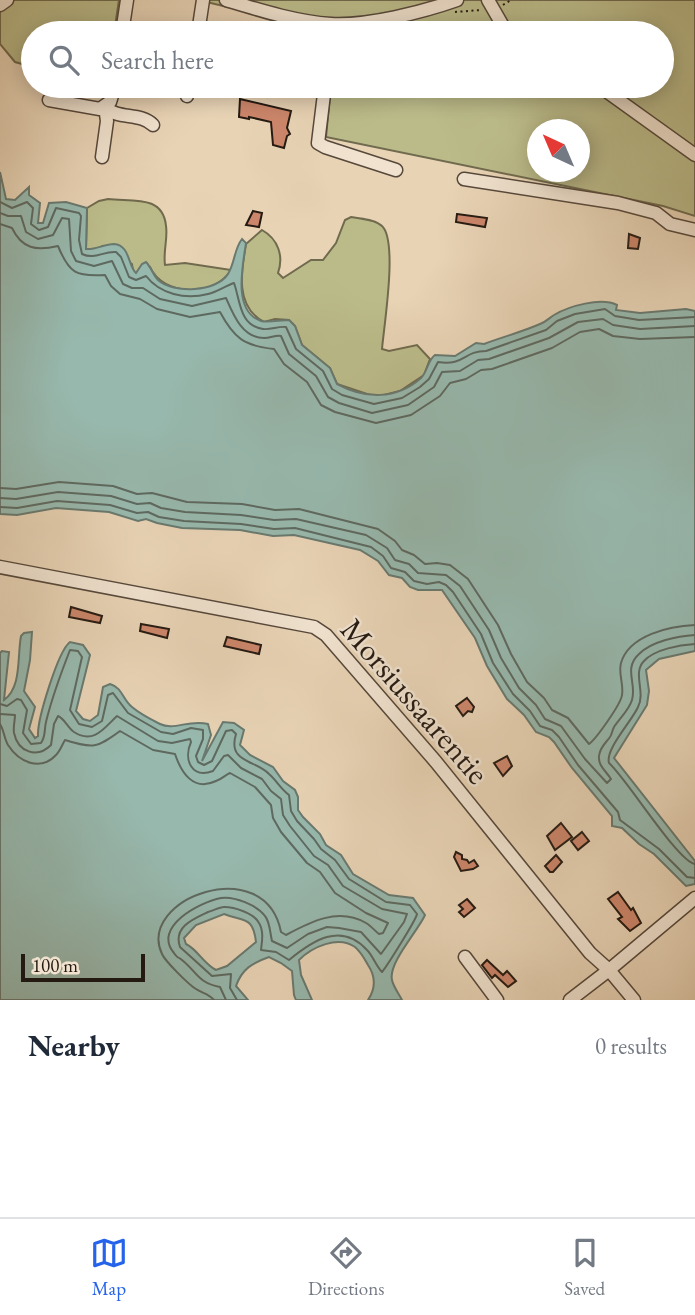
<!DOCTYPE html>
<html lang="en">
<head>
<meta charset="utf-8">
<style>
  body { margin:0; font-family:"EB Garamond",serif; background:#f2f2f3; color:#1f2937 }
  .compass { position:absolute; left:527px; top:119px; width:63px; height:63px; border-radius:50%; background:#fff; box-shadow:0 4px 18px #0003; rotate:316deg }
  .scale { position:absolute; left:21px; bottom:18px; width:124px; box-sizing:border-box; padding-left:7px; border:4px solid #251a12; border-top:0; font-size:19px; line-height:24px; white-space:nowrap; color:#251a12; -webkit-text-stroke:5px #f0e2cf; paint-order:stroke }
  .list { margin:0; padding:0; list-style:none }
  h2 { display:flex; justify-content:space-between; align-items:center; height:91px; margin:0; padding:0 28px; font-size:30px }
  h2 small { font-size:23px; font-weight:400; color:#747a83 }
  .icon { flex:none; width:38px; height:38px; fill:none; stroke:currentColor; stroke-width:2; stroke-linecap:round; stroke-linejoin:round }
  .map { position:relative; flex:none; width:695px; height:1000px; overflow:hidden }
  .search { position:absolute; background:#fff; box-shadow:0 4px 18px #0003; left:21px; right:21px; top:21px; height:77px; display:flex; align-items:center; gap:18px; box-sizing:border-box; padding:0 24px; border-radius:38px; color:#747a83; font-size:26px }
  .sheet { height:217px; background:#fff }
  nav { display:flex; justify-content:space-around; align-items:center; box-sizing:border-box; height:98px; border-top:2px solid #e0e1e3; background:#fff; font-size:19px; color:#747a83 }
  nav a { display:grid; justify-items:center; gap:4px }
  nav .on { color:#2563eb }
  .map>svg:first-child { display:block }
  .green { fill:#bbbb8a; stroke:#706a4e; stroke-width:2; fill-rule:evenodd }
  .water { fill:#97b8ad; stroke:#69796f; stroke-width:2; fill-rule:evenodd }
  .lines { fill:none; stroke-linecap:round; stroke-linejoin:round }
  .shore { stroke:#5e6960; stroke-width:2 }
  .building { fill:#cc866b; stroke:#251a12; stroke-width:2 }
  .minor-casing { stroke:#56483b; stroke-width:15 }
  .path { stroke:#251a12; stroke-width:2; stroke-dasharray:2 3.5; stroke-linecap:butt }
  .minor { stroke:#f0e2cf; stroke-width:12 }
  .labels { text-anchor:middle; stroke-width:5; stroke-linejoin:round; paint-order:stroke }
  .street-label { font-size:32px; fill:#251a12; stroke:#f0e2cf }
</style>
</head>
<body>
<div class="map">
<svg width="695" height="1000" viewBox="0 0 695 1000">
  <rect width="100%" height="100%" fill="#e8d3b5"/>
  <filter id="stains"><feTurbulence type="fractalNoise" baseFrequency=".00286" numOctaves="4"/><feColorMatrix values="0 0 0 0 .2 0 0 0 0 .09 0 0 0 0 .02 0 0 0 .5 -.17"/></filter>
  <radialGradient id="worn" r=".72"><stop offset=".6" stop-color="#630" stop-opacity="0"/><stop offset="1" stop-color="#630" stop-opacity=".3"/></radialGradient>
  <!-- green -->
  <path class="green" d="M 0,0 L 119,0 L 114,33 L 33,33 L 33,67 L 15,62 L 0,44 Z
    M 198,0 L 695,0 L 695,216 L 663,206 L 326,137 L 331,86 L 662,86 L 662,33 L 337,33 ZM 538,130 L 580,130 L 580,172 L 538,172 Z
    M 108,199 C 131,202 163,194 166,226 C 168,239 163,251 165,265 L 185,263 L 231,270 C 215,297 163,297 150,267 L 136,274 L 133,271 L 132,264 L 103,246 L 95,250 L 86,249 L 87,208 L 99,201 Z
    M 351,217 C 360,219 375,219 382,226 C 398,241 384,325 382,349 L 389,351 L 417,345 L 430,359 L 424,375 L 400,391 L 376,397 L 337,384 L 330,368 L 302,345 L 295,326 L 289,320 L 275,319 L 264,322 C 235,307 241,272 246,244 L 262,230 C 278,239 284,256 278,273 L 283,278 L 311,260 L 323,260 L 336,243 L 345,220 Z"/>
  <!-- water -->
  <path class="water" d="M 0,172 L 6,199 L 15,200 L 29,187 L 29,195 L 40,203 L 38,223 L 43,223 L 49,203 L 66,202 L 87,208 L 86,249 C 96,250 104,244 114,244 C 130,245 128,266 136,273 L 142,264 L 146,262 C 151,267 153,275 158,280 C 173,294 217,292 228,274 C 235,263 234,249 242,239 L 246,243 C 243,265 232,311 261,321 C 268,323 280,320 289,320 L 295,326 L 302,345 L 330,368 L 337,384 C 365,399 396,400 421,378 C 428,371 427,361 435,355 L 455,356 L 476,343 L 484,344 C 502,337 522,332 540,324 C 546,322 549,318 554,315 C 569,306 601,297 617,305 L 616,310 L 640,313 L 686,309 L 695,311 L 695,651 L 659,659 L 646,670 L 649,691 L 647,705 L 614,758 L 695,861 L 695,884 L 686,886 L 654,854 L 639,844 L 622,828 L 612,826 L 612,816 L 572,768 L 554,742 L 549,737 L 536,732 L 524,715 L 507,699 L 487,666 L 475,638 L 442,590 L 418,590 L 410,587 L 402,578 L 389,575 L 378,561 L 360,550 L 294,535 L 273,536 L 240,530 L 182,528 L 157,523 L 146,519 L 138,521 L 109,512 L 56,508 L 17,515 L 0,514 Z
    M 32,632 L 30,660 L 24,691 L 35,707 L 29,729 L 35,738 L 38,736 C 37,720 58,651 70,642 L 83,645 L 90,655 L 76,711 L 83,719 L 90,721 L 98,715 L 103,687 L 110,684 C 123,688 122,699 132,707 C 139,713 152,720 160,724 C 174,731 189,719 208,724 L 211,735 L 202,761 L 223,722 L 234,723 L 244,730 L 240,745 L 250,755 L 273,767 L 283,781 L 295,790 L 298,797 L 298,810 L 303,817 L 320,834 L 326,845 L 341,855 L 353,874 L 389,895 L 413,898 L 425,915 C 418,931 388,963 392,980 C 393,986 399,994 402,1000 L 368,1000 C 376,988 376,977 368,965 C 364,958 361,952 355,947 C 338,935 312,947 299,960 L 301,975 L 312,1000 L 296,1000 L 294,995 L 292,971 L 281,963 L 269,957 C 252,963 242,969 236,986 L 248,1000 L 0,1000 L 0,653 L 2,651 L 9,652 L 4,700 C 22,687 17,657 21,636 L 24,633 ZM 224,914 C 244,922 253,916 256,942 L 227,966 L 216,970 C 203,963 198,950 186,944 L 184,938 L 196,925 Z"/>
  <g class="lines">
    <!-- shore -->
    <path class="shore" d="M 0,202 L 12,208 L 27,202 L 33,208 L 31,224 L 39,230 L 48,227 L 56,208 L 79,213 L 81,216 L 79,240 L 82,254 C 95,260 103,251 116,252 L 121,257 L 129,277 L 136,280 L 146,276 C 160,294 185,300 208,294 C 217,292 225,286 234,283 C 240,299 239,326 263,329 C 271,330 278,326 286,327 L 296,349 L 323,371 L 332,389 L 342,395 L 374,404 L 402,398 L 420,387 L 429,379 L 438,362 C 465,366 463,351 486,351 L 546,330 L 557,321 L 575,314 L 605,309 L 615,316 L 639,320 L 695,317
      M 0,213 L 8,216 L 21,216 L 26,232 L 38,239 L 53,235 L 62,218 L 69,219 L 71,251 L 76,261 L 94,266 L 112,261 L 123,284 L 132,288 L 143,288 L 160,299 L 192,306 L 226,298 C 233,314 242,338 264,338 C 271,338 275,335 281,336 L 289,354 L 316,376 L 328,397 L 339,403 L 372,413 L 408,405 L 434,387 L 442,372 L 460,371 L 478,360 L 489,359 L 549,338 L 578,322 L 603,319 L 613,325 L 640,329 L 695,326
      M 0,224 L 12,228 C 22,249 36,251 58,246 C 69,273 76,277 105,275 L 111,286 L 120,294 L 140,299 L 157,309 L 190,317 L 220,312 C 234,338 244,346 274,349 L 284,364 L 307,382 L 321,405 L 335,412 L 376,423 L 411,415 L 440,396 L 450,383 L 466,379 L 481,370 L 492,369 L 552,348 L 580,332 L 599,329 L 613,336 L 640,339 L 695,337
      M 0,488 L 16,489 L 59,482 L 113,486 L 137,494 L 152,493 L 187,502 L 242,504 L 275,510 L 299,509 L 378,529 L 395,541 L 402,550 L 414,555 L 425,564 L 437,563 L 450,565 L 468,579 L 498,625 L 511,654 L 527,682 L 544,698 L 552,710 L 568,718 L 589,744 C 596,739 621,704 622,695 C 624,684 618,674 621,663 C 629,635 670,626 695,625
      M 0,498 L 16,499 L 58,492 L 111,496 L 137,504 L 150,503 L 161,508 L 185,512 L 241,515 L 274,520 L 296,519 L 366,535 L 387,548 L 395,560 L 409,564 L 418,573 L 446,575 L 460,586 L 489,630 L 501,658 L 519,688 L 536,705 L 545,719 L 561,726 L 585,759 L 607,783 L 611,779 C 606,771 598,766 599,756 C 600,747 605,744 610,737 C 612,734 612,731 614,727 C 620,718 629,710 632,700 C 637,683 623,669 639,654 C 652,641 678,636 695,635
      M 0,507 L 17,508 L 57,501 L 110,505 L 137,513 L 148,512 L 159,517 L 184,521 L 241,524 L 274,529 L 295,528 L 371,547 L 383,556 L 391,568 L 405,572 L 414,581 L 427,584 L 439,582 L 446,585 L 453,592 L 481,634 L 493,663 L 513,694 L 530,711 L 540,726 L 552,730 L 559,737 L 578,765 L 618,812 L 620,820 L 659,849 L 687,877 L 695,878
      M 695,644 C 680,645 655,649 644,661 C 632,673 646,692 638,707 C 632,721 605,749 609,763 C 627,779 678,862 695,864
      M 0,704 L 7,706 L 17,699 L 21,700 L 27,710 L 23,733 L 31,744 L 41,743 C 46,736 44,730 46,722 C 52,697 61,673 70,650 L 78,651 L 82,657 L 70,710 L 79,724 L 92,727 L 102,721 L 108,695 L 113,693 L 128,713 L 161,732 L 173,734 L 191,728 L 203,730 L 203,739 L 196,756 L 198,762 L 204,765 L 212,761 L 226,731 L 232,730 L 236,734 C 227,763 256,760 269,774 C 277,781 280,788 289,795 L 291,811 L 297,821 L 314,839 L 321,849 L 335,860 L 349,879 L 386,902 L 410,905 L 417,914 C 416,920 387,966 382,972 C 376,966 373,956 367,950 C 341,921 312,941 289,960 L 276,952 L 261,950 C 262,942 264,931 259,923 C 254,913 234,907 224,907 C 219,907 213,911 208,912 C 193,919 173,927 180,947 L 212,976 L 231,974 L 230,988 L 237,1000
      M 0,714 L 15,715 C 15,720 13,727 14,733 C 18,752 37,759 51,745 L 54,724 L 58,716 C 65,719 67,727 74,732 C 94,745 105,727 117,716 L 158,741 L 172,743 L 190,739 L 191,742 C 183,760 192,779 213,771 L 224,756 L 228,755 L 241,768 L 262,779 L 271,791 L 281,799 L 283,815 L 290,826 L 314,856 L 328,865 L 343,886 L 382,909 L 407,914 L 404,922 L 381,954 L 361,932 L 339,928 L 327,927 L 308,934 L 287,948 L 272,941 C 270,933 270,922 265,916 C 257,905 234,896 221,898 C 200,902 152,927 174,953 C 179,960 176,955 182,960 C 197,972 198,983 220,987 L 226,1000
      M 0,724 C 4,730 4,738 8,745 C 19,762 40,772 56,755 C 60,751 62,745 65,740 C 93,749 97,748 120,731 L 153,750 L 175,754 C 181,772 193,792 216,781 C 222,779 225,775 230,773 L 255,787 L 271,805 L 273,818 L 281,832 L 307,863 L 320,872 L 335,893 L 366,913 L 388,923 L 383,933 L 379,934 C 375,931 371,926 366,923 C 338,907 310,922 286,935 L 281,932 C 265,851 136,899 162,954 C 165,961 189,985 196,989 C 202,993 209,994 214,1000"/>
  </g>
  <!-- building -->
  <path class="building" d="M 240,99 L 291,111 L 287,128 L 290,134 L 287,136 L 284,148 L 273,145 L 271,122 L 249,117 L 249,119 L 239,117 Z
    M 253,211 L 262,213 L 259,227 L 246,225 Z
    M 457,214 L 487,218 L 485,227 L 456,222 Z
    M 629,234 L 640,238 L 638,249 L 628,248 Z
    M 71,607 L 102,616 L 100,623 L 69,617 Z
    M 141,624 L 169,629 L 167,638 L 140,631 Z
    M 227,637 L 261,645 L 259,654 L 224,646 Z
    M 467,698 L 474,707 L 472,712 L 468,711 L 463,716 L 456,706 Z
    M 507,756 L 512,766 L 503,776 L 494,763 Z
    M 561,823 L 572,837 L 555,850 L 547,836 Z
    M 582,832 L 589,841 L 578,850 L 571,841 Z
    M 456,852 L 462,855 L 462,859 L 467,860 L 469,863 L 474,860 L 478,866 L 473,869 L 461,871 L 454,857 Z
    M 556,855 L 562,862 L 553,872 L 550,872 L 545,866 Z
    M 618,892 L 631,910 L 633,908 L 641,923 L 630,931 L 618,919 L 622,917 L 608,899 Z
    M 467,899 L 475,908 L 464,917 L 459,912 L 463,909 L 459,905 Z
    M 487,960 L 503,975 L 507,971 L 516,981 L 508,987 L 495,975 L 492,978 L 482,965 Z"/>
  <g class="lines">
    <!-- minor casing -->
    <g class="minor-casing">
      <path id="minor" d="M 226,0 C 259,10 297,22 331,24 C 367,26 423,12 457,0
        M 488,0 L 507,33
        M 0,5 L 7,0
        M 122,33 L 127,0
        M 198,33 L 203,0
        M 325,86 L 318,143 L 325,147 L 396,170
        M 594,86 L 606,91 L 695,155
        M 187,96 L 189,86
        M 49,100 L 100,109 L 110,102 L 115,86
        M 105,107 C 118,120 140,112 153,125
        M 102,157 L 107,121 L 105,107
        M 464,179 L 618,203 L 656,213 L 670,224 L 695,230
        M 0,567 L 314,627 L 326,635 L 436,762 L 590,953 L 609,970 L 634,1000
        M 465,957 L 497,1000
        M 570,1000 L 609,970 L 695,898"/>
    </g>
    <!-- path -->
    <path class="path" d="M 503,5 L 511,0
      M 455,12 L 481,10"/>
    <!-- minor -->
    <use href="#minor" class="minor"/>
  </g>
  <g class="labels">
    <!-- street labels -->
    <g class="street-label">
      <text transform="translate(415 701) rotate(49)" y="11">Morsiussaarentie</text>
    </g>
  </g>
  <rect width="100%" height="100%" filter="url(#stains)"/>
  <rect width="100%" height="100%" fill="url(#worn)"/>
</svg>
<svg class="compass" viewBox="-18 -18 36 36"><path d="M0-13l5 13h-10z" fill="#e53935"/><path d="M0 13l5-13h-10z" fill="#747a83"/></svg>
<div class="scale">100 m</div>
<div class="search"><svg class="icon" aria-label="search" viewBox="0 0 24 24"><circle cx="10" cy="10" r="6"/><path d="M15 15l6 6"/></svg>Search here</div>
</div>
<section class="sheet">
<h2>Nearby<small>0 results</small></h2>
<ul class="list">
</ul>
</section>
<nav>
<a class="on"><svg class="icon" aria-label="map" viewBox="0 0 24 24"><path d="M3 6l6-2 6 2 6-2v14l-6 2-6-2-6 2zM9 4v14M15 6v14"/></svg>Map</a>
<a><svg class="icon" aria-label="directions" viewBox="0 0 24 24"><path d="M12 3l9 9-9 9-9-9zM9 14v-3h6M13 9l2 2-2 2"/></svg>Directions</a>
<a><svg class="icon" aria-label="saved" viewBox="0 0 24 24"><path d="M7 4h10v16l-5-4-5 4z"/></svg>Saved</a>
</nav>
</body>
</html>
